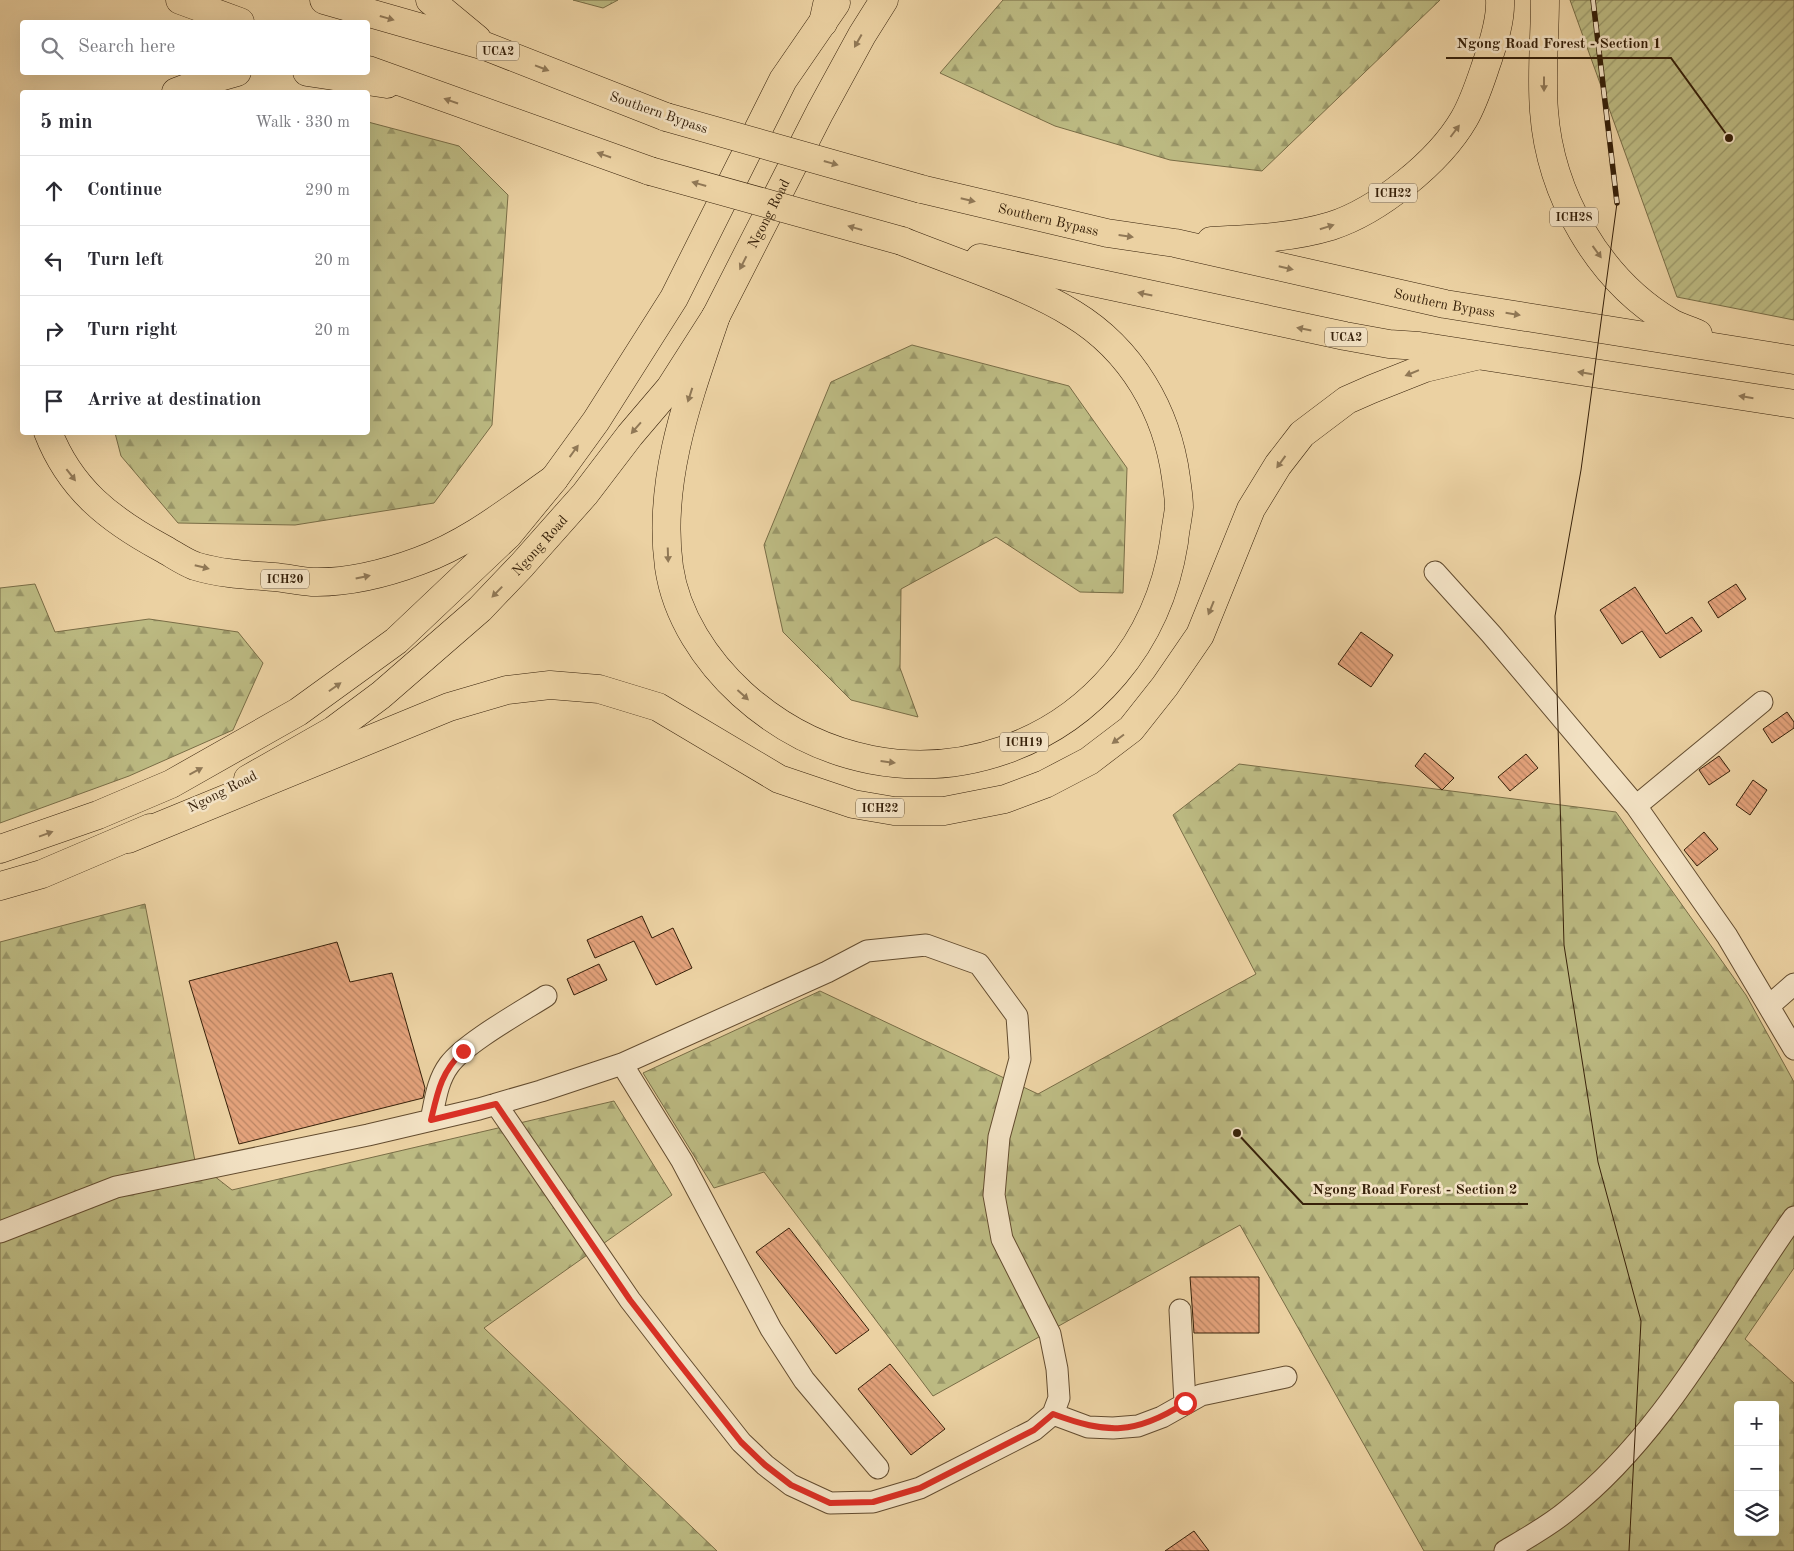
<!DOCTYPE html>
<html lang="en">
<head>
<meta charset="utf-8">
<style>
  body { margin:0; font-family:"Old Standard TT",serif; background:#f7f7f7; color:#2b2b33 }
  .controls { position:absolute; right:15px; bottom:15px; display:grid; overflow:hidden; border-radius:5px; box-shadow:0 5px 20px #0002 }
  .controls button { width:45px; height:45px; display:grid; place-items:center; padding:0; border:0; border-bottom:1px solid #e1e1e2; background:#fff; color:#2b2b33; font:25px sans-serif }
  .stop { position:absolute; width:15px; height:15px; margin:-11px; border:4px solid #d93025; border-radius:50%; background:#fff }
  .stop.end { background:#d93025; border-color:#fff; box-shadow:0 1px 5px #0008 }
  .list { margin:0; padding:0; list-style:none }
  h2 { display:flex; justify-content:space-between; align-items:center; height:65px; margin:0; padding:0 20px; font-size:21px }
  h2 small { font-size:16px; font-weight:400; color:#7c7c81 }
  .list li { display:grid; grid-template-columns:32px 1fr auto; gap:15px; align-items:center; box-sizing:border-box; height:70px; padding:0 20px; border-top:1px solid #e1e1e2 }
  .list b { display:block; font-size:19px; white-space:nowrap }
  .list em { font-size:16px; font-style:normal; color:#7c7c81 }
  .icon { flex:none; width:28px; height:28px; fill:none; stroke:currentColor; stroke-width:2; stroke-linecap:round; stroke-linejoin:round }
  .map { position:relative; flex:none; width:1794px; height:1551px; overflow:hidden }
  .search { position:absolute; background:#fff; box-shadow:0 5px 20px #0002; left:20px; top:20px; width:350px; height:55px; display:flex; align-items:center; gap:12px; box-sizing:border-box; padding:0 18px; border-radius:5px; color:#7c7c81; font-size:19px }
  .panel { position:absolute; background:#fff; box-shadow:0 5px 20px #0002; left:20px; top:90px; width:350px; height:345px; border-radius:5px }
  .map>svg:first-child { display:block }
  .forest { fill:url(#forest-firs); stroke:#796d46; fill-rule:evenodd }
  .garden { fill:url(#garden-furrows); stroke:#796d46 }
  .building { fill:url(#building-back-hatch); stroke:#362009 }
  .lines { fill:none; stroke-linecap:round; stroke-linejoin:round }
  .minor-casing { stroke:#634c2f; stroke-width:23 }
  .major-casing { stroke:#362009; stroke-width:29 }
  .highway-casing { stroke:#362009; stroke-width:29 }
  .minor { stroke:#f2e1c3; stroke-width:21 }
  .major { stroke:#ebd1a2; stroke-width:28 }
  .highway { stroke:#ebd1a2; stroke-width:28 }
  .tram { stroke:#362009; stroke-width:1 }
  .rail-casing { stroke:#362009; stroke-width:5.5 }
  .rail { stroke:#f2e1c3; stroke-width:4; stroke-dasharray:11; stroke-linecap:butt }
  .highway-bridge-casing { stroke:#362009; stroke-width:29; stroke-linecap:butt }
  .highway-bridge { stroke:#ebd1a2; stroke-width:28 }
  .oneway { fill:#907856 }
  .route { stroke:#d93025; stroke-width:6 }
  .labels { text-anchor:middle; stroke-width:5; stroke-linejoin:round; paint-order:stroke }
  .shield { fill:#f2e1c3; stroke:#6e5a41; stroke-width:1 }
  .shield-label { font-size:12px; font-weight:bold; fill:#362009 }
  .street-label { font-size:14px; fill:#362009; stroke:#f2e1c3 }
  .leader { fill:none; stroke:#362009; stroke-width:2 }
  .callout-dot { fill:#362009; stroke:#f2e1c3; stroke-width:2 }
  .callout-label { font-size:15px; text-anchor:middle; font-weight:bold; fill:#362009; stroke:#f2e1c3; stroke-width:5; stroke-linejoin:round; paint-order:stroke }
</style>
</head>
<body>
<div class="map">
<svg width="1794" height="1551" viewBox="0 0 1794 1551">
  <defs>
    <pattern id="forest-firs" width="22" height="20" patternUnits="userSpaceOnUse" patternTransform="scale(1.25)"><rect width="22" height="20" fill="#bcba82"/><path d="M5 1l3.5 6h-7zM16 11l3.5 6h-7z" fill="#9a9769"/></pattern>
    <pattern id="garden-furrows" width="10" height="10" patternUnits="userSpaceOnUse" patternTransform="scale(1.25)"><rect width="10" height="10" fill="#bcba82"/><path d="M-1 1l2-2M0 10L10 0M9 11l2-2" fill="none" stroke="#9a9769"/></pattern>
    <pattern id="building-back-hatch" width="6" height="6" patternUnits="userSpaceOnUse" patternTransform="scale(1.25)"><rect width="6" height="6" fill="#e3a27b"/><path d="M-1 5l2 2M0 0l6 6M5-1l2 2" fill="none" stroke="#b98463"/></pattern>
  </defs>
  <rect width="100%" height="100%" fill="#ebd1a2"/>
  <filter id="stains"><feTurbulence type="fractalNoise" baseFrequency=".004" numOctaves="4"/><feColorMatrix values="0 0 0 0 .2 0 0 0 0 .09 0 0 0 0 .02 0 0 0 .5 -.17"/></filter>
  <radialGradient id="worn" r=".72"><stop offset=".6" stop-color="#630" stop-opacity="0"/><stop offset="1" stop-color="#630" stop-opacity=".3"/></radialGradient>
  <!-- forest -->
  <path class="forest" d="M 573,0 L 618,0 L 603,8 Z
    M 1003,0 L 1440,0 L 1262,171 L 1170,160 L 1055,126 L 940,73 Z
    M 368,122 L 459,146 L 508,195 L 492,425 L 434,503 L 295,525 L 178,523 L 121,456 L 115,433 L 368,432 Z
    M 912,345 L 1069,386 L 1127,468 L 1123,593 L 1080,592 L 996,537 L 901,589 L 900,668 L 918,717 L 851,700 L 783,632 L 764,545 L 831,382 Z
    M 35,584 L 55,632 L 149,619 L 238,632 L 263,663 L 233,730 L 129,776 L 0,823 L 0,588 Z
    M 1239,764 L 1616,812 L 1746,995 L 1794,1082 L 1794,1268 L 1745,1339 L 1794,1383 L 1794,1551 L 1424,1551 L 1240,1225 L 933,1396 L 764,1172 L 714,1188 L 643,1073 L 820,991 L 1038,1094 L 1256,974 L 1173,815 ZM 1738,1405 L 1775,1405 L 1775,1532 L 1738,1532 Z
    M 145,904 L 195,1161 L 232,1190 L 614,1101 L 672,1195 L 484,1328 L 717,1551 L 0,1551 L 0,942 Z"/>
  <!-- garden -->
  <path class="garden" d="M 1570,0 L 1794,0 L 1794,320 L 1677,297 Z"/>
  <!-- building -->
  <path class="building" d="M 1736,584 L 1746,599 L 1718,618 L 1708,602 Z
    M 1635,587 L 1666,634 L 1692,617 L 1702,631 L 1660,658 L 1642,631 L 1622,644 L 1600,610 Z
    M 1361,632 L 1393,655 L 1371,687 L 1338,664 Z
    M 1787,712 L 1794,722 L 1794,728 L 1772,743 L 1763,729 Z
    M 1425,753 L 1454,778 L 1442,790 L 1415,766 Z
    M 1526,754 L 1538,768 L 1510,791 L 1498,777 Z
    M 1719,756 L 1730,771 L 1709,785 L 1699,770 Z
    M 1753,780 L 1767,790 L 1750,815 L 1736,805 Z
    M 1704,832 L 1718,849 L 1697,866 L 1684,850 Z
    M 642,916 L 652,938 L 673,928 L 692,968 L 656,985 L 634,941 L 595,958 L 587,940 Z
    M 337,942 L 350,982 L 392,973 L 425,1088 L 423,1098 L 239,1144 L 189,981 Z
    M 599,964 L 607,980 L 574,995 L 567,979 Z
    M 789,1228 L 869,1330 L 836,1354 L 756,1252 Z
    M 1190,1277 L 1259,1277 L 1259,1333 L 1194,1333 Z
    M 890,1364 L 945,1429 L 911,1455 L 858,1389 Z
    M 1194,1531 L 1209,1551 L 1165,1551 Z"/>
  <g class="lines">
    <!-- minor casing -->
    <g class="minor-casing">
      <path id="minor" d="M 1435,572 L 1491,634 L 1636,806 L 1727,936 L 1794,1049
        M 1636,806 L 1762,702
        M 1770,1005 L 1794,984
        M 622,1064 L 682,1161 L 771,1329 L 804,1380 L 878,1468
        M 431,1120 C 435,1102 437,1081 449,1065 C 465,1043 521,1012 546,996
        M 0,1232 L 116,1187 L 368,1135 L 479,1109 L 541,1091 L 622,1064 L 827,972 L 867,951 L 926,945 L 979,964 L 1017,1016 L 1020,1059 L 999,1137 L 994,1195 L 1002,1239 L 1050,1334 L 1057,1369 L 1059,1398 L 1053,1414 L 1034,1430 L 920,1488 L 873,1502 L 830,1503 L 791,1485 L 765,1465 L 741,1442 L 674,1357 L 630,1300 L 496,1104
        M 1180,1310 L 1185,1403
        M 1053,1414 L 1088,1427 L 1113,1428 L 1138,1426 L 1162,1417 L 1201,1395 L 1286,1377
        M 1505,1551 C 1527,1538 1549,1526 1568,1510 C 1666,1432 1723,1317 1794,1217"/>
    </g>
    <!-- major casing -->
    <g class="major-casing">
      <g id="major">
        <path id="s1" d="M 248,779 L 334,730 L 381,695 L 480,609 L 522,565 L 585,494 L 630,435 L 670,388 L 716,316 L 820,112 L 862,35 L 884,0"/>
        <path d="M 0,849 L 98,815 L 171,784 L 298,712 L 396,641 L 508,535 L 554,479 L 596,421 L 674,298 L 783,80 L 836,3"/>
        <path d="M 0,886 L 42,874 L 150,828"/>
      </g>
    </g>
    <!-- highway casing -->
    <g class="highway-casing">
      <g id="highway">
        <path d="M 180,0 L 240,22"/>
        <path d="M 324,0 L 485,46 L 666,117"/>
        <path d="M 430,0 L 477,39"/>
        <path d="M 1545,0 C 1545,36 1541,74 1544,111 C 1550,194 1598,279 1670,322 C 1678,327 1689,330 1698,334"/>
        <path d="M 823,23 L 828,0"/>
        <path d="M 368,70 L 650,171"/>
        <path d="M 307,72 L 387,84"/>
        <path d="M 176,92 L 202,82 L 237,72"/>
        <path id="s2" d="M 921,189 L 1107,233 L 1175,243 L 1445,304 L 1794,360"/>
        <path d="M 1211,241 C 1252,239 1291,238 1331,226 C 1378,211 1439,162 1464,119 C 1475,100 1481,79 1488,59 C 1494,41 1501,19 1500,0"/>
        <path d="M 980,258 L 1345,336 L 1389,344 L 1419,346 L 1794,404"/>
        <path d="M 716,316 C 689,396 657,480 669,567 C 676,616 706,661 742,694 C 899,836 1141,752 1174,542 C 1175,530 1178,518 1179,507 C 1179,497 1177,487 1176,478 C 1167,411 1132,350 1073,314 C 1025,284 956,263 902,241"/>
        <path d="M 48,432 C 70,489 110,520 162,548 C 173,554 184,562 195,566 C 221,574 247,575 274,577 C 286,578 299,581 312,582 C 348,583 384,574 419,561 C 469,543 511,509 554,479"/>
        <path d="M 128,839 L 449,707 L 507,690 L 550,685 L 599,689 L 658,707 L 779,779 L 853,804 L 894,811 L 944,811 L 1005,799 L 1045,784 L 1089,761 L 1131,729 L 1165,686 L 1200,635 L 1251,509 L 1278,465 L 1302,434 L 1347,400 L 1372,389 L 1425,368 L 1476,356"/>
      </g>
    </g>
    <!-- minor -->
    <use href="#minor" class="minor"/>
    <!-- major -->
    <use href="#major" class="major"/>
    <!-- highway -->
    <use href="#highway" class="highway"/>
    <!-- tram -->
    <path class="tram" d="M 1617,203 L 1581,470 L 1555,616 L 1564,945 L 1598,1162 L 1641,1321 L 1629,1551"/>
    <!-- rail casing -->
    <g class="rail-casing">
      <path id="rail" d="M 1593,0 L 1617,203"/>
    </g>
    <!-- rail -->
    <use href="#rail" class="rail"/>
    <!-- highway-bridge casing -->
    <g class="highway-bridge-casing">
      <path id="highway-bridge" d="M 666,117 L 921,189
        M 650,171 L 902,241"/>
    </g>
    <!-- highway-bridge -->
    <use href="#highway-bridge" class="highway-bridge"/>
  </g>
  <!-- one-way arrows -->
  <defs><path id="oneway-solid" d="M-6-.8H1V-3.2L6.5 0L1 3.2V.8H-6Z" transform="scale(1.25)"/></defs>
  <g class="oneway">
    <use href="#oneway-solid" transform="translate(387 18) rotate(16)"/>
    <use href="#oneway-solid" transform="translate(858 41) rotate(119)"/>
    <use href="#oneway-solid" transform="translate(542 68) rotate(21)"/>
    <use href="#oneway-solid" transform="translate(1544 84) rotate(90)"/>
    <use href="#oneway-solid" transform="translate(451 101) rotate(-161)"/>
    <use href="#oneway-solid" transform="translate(1455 131) rotate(-53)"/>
    <use href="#oneway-solid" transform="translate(604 155) rotate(-161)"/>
    <use href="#oneway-solid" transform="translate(831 163) rotate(16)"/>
    <use href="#oneway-solid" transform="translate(699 184) rotate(-164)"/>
    <use href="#oneway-solid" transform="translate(968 200) rotate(13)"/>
    <use href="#oneway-solid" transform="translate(1327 227) rotate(-17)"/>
    <use href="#oneway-solid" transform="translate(855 228) rotate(-164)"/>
    <use href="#oneway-solid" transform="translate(1126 236) rotate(8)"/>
    <use href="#oneway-solid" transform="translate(1597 252) rotate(54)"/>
    <use href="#oneway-solid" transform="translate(743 263) rotate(117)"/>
    <use href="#oneway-solid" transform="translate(1286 268) rotate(13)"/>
    <use href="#oneway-solid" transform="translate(1145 294) rotate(-168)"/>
    <use href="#oneway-solid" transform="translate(1513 314) rotate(9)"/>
    <use href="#oneway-solid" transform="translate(1304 329) rotate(-169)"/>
    <use href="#oneway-solid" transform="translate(1412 373) rotate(158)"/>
    <use href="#oneway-solid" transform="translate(1585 373) rotate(-171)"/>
    <use href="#oneway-solid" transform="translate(690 395) rotate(108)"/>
    <use href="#oneway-solid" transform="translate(1746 397) rotate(-171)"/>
    <use href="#oneway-solid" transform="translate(636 428) rotate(131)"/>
    <use href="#oneway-solid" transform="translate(574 451) rotate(-54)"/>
    <use href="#oneway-solid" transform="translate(1281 462) rotate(126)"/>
    <use href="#oneway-solid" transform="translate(71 475) rotate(52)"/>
    <use href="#oneway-solid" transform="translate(668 555) rotate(88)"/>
    <use href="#oneway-solid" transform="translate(202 567) rotate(14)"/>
    <use href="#oneway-solid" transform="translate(363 577) rotate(-12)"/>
    <use href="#oneway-solid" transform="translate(497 592) rotate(134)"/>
    <use href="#oneway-solid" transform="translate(1211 608) rotate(112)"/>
    <use href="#oneway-solid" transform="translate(335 687) rotate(-35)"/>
    <use href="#oneway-solid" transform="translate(743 695) rotate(42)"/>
    <use href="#oneway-solid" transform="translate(1118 739) rotate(143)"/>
    <use href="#oneway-solid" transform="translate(888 762) rotate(7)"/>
    <use href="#oneway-solid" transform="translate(196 771) rotate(-28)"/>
    <use href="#oneway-solid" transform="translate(46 834) rotate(-20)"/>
  </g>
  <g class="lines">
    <!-- route -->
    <path class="route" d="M 463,1051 C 441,1073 438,1090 431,1120 L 496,1104 L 630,1300 L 674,1357 L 741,1442 L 765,1465 L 791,1485 L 830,1503 L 873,1502 L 920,1488 L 1034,1430 L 1053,1414 C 1107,1434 1135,1435 1185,1403"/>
  </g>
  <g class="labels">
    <!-- shield labels -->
    <g class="shield">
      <rect x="477" y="41.5" width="42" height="19" rx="4"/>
      <rect x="1369" y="183.5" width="48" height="19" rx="4"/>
      <rect x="1550" y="207.5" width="48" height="19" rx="4"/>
      <rect x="1325" y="327.5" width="42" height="19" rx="4"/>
      <rect x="261" y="569.5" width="48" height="19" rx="4"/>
      <rect x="1000" y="732.5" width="48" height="19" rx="4"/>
      <rect x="856" y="798.5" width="48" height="19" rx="4"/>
    </g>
    <g class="shield-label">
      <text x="498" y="55">UCA2</text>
      <text x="1393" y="197">ICH22</text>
      <text x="1574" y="221">ICH28</text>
      <text x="1346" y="341">UCA2</text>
      <text x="285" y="583">ICH20</text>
      <text x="1024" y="746">ICH19</text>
      <text x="880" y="812">ICH22</text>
    </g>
    <!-- street labels -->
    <g class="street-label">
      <text transform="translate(659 112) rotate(19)" y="5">Southern Bypass</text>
      <text dy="5" stroke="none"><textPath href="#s1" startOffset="781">Ngong Road</textPath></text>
      <text dy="5" stroke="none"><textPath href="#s2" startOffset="131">Southern Bypass</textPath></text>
      <text dy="5" stroke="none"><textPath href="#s2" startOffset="536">Southern Bypass</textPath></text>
      <text dy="5" stroke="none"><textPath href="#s1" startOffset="376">Ngong Road</textPath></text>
      <text transform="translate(222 791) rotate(-27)" y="5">Ngong Road</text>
    </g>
  </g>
  <!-- callouts -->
  <path class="leader" d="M1729 138L1671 58H1446M1237 1133L1303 1204H1528"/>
  <g class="callout-dot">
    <circle cx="1729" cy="138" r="5"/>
    <circle cx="1237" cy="1133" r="5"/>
  </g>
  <g class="callout-label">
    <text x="1559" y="48">Ngong Road Forest - Section 1</text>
    <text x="1415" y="1194">Ngong Road Forest - Section 2</text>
  </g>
  <rect width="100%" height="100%" filter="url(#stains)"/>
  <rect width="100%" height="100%" fill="url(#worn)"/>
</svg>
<div class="controls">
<button>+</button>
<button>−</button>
<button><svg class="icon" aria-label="layers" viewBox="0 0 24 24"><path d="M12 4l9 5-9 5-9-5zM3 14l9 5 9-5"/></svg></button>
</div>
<div class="stop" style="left:1185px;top:1403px"></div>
<div class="stop end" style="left:463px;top:1051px"></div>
<div class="search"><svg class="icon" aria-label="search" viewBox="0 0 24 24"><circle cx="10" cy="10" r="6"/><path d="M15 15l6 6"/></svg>Search here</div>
<section class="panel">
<h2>5 min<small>Walk · 330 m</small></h2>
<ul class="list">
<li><svg class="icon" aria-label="ahead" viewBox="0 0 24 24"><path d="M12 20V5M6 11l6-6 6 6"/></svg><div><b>Continue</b></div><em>290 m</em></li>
<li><svg class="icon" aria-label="left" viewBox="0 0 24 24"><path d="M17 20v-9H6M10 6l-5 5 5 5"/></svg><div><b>Turn left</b></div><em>20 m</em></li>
<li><svg class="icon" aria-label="right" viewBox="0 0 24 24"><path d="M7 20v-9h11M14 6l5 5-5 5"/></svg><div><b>Turn right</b></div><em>20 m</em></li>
<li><svg class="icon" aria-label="arrive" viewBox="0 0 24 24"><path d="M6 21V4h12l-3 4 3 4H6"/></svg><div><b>Arrive at destination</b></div></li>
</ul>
</section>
</div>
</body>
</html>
